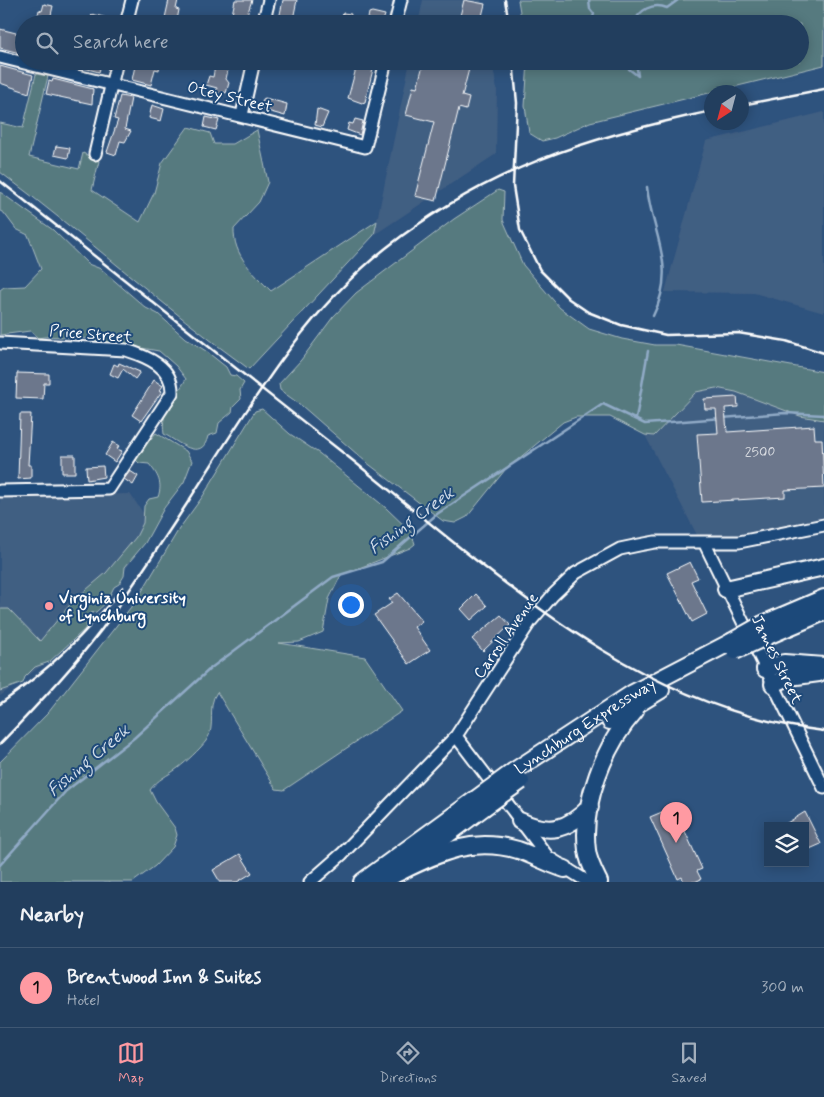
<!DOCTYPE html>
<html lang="en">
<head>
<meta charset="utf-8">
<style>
  body { margin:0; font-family:Mynerve,sans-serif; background:#2e4967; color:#f1f3f6 }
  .controls { position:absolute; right:15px; bottom:15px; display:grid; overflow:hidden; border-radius:0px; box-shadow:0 2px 12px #0003 }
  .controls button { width:45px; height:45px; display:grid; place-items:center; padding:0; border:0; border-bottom:1px solid #3f5773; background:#223e5e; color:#f1f3f6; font:25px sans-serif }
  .compass { position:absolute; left:704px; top:85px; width:45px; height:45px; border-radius:50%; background:#223e5e; box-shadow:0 2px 12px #0003; rotate:216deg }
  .you { position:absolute; left:350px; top:604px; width:18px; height:18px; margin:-12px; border:4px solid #fff; border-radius:50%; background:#1a73e8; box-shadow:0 0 0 8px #1a73e833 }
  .badge { display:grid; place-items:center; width:32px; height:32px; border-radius:50%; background:#ff9aa2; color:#111; font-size:16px; font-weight:700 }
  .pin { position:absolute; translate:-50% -41px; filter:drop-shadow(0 1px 2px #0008) }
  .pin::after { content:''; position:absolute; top:26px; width:18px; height:15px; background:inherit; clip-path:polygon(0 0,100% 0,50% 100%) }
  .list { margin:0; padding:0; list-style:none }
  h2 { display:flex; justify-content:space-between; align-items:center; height:65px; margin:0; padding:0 20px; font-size:21px }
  h2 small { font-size:16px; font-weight:400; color:#a2aebc }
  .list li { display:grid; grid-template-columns:32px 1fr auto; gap:15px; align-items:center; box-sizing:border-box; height:80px; padding:0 20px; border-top:1px solid #3f5773 }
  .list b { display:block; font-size:19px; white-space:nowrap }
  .list p { margin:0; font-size:16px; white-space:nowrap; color:#a2aebc }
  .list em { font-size:16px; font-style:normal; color:#a2aebc }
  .icon { flex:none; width:28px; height:28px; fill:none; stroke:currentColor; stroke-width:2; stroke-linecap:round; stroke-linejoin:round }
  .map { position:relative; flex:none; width:824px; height:882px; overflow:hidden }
  .search { position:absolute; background:#223e5e; box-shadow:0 2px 12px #0003; left:15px; right:15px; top:15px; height:55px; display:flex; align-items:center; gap:12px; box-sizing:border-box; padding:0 18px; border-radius:28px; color:#a2aebc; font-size:19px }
  .sheet { height:145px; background:#223e5e }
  nav { display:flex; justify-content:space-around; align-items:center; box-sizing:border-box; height:70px; border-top:1px solid #3f5773; background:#223e5e; font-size:14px; color:#a2aebc }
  nav a { display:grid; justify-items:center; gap:2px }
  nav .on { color:#ff9aa2 }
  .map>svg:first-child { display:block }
  .built { fill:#415e82 }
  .green { fill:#567a7f; stroke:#aabcbf }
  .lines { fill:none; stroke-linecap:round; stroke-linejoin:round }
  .stream { stroke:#91abc7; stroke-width:2.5 }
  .building { fill:#6c778c; stroke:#fff }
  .minor-casing { stroke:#fff; stroke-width:15 }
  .highway-casing { stroke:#fff; stroke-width:20 }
  .minor { stroke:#1f4a7a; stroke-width:11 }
  .highway { stroke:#1f4a7a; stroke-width:16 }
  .rail { stroke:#fff; stroke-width:2.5 }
  .highway-bridge-casing { stroke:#fff; stroke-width:20; stroke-linecap:butt }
  .highway-bridge { stroke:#1f4a7a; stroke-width:16 }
  .poi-dot { fill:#ff9aa2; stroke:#1f4a7a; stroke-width:2 }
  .labels { text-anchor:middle; stroke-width:4; stroke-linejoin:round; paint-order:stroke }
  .number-label { font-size:14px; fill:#dadde2 }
  .street-label { font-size:16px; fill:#fff; stroke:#1f4a7a }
  .poi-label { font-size:16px; font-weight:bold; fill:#fff; stroke:#1f4a7a; text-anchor:start }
  .water-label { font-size:18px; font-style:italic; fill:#d1dce8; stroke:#1f4a7a }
</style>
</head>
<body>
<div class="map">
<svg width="824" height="882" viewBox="0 0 824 882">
  <rect width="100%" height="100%" fill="#2e537e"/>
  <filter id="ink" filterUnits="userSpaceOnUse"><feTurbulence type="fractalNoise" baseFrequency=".02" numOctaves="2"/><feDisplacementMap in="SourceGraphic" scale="10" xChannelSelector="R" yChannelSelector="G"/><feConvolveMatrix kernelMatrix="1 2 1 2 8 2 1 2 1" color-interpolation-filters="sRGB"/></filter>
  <g filter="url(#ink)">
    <!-- built -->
    <path class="built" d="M 423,0 L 481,0 L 485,24 L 418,24 Z
      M 410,61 L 492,61 L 497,90 L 496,154 L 374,235 Z
      M 824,112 L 824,313 L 754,293 L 665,292 L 706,141 Z
      M 716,388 L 736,392 L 800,416 L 824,420 L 824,517 L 777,529 L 739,534 L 697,535 L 645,435 L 654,436 L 696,392 Z
      M 130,494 L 153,527 L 135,556 L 88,621 L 58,654 L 0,696 L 0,496 Z"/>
    <!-- green -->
    <path class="green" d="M 518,0 L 824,0 L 824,65 L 590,122 L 555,138 L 542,141 L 529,133 L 525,106 L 528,61 L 800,61 L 800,24 L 522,24 Z
      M 36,74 L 48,76 L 29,157 L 79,169 L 83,153 L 99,161 L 92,190 L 140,222 L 154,193 L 162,163 L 188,127 L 210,133 L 214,144 L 233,144 L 257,130 L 268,182 L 259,202 L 234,229 C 233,255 253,273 271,291 L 377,221 L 374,235 L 249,369 C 163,307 85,235 0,172 L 0,123 L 23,128 Z
      M 498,190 L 504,192 L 503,220 L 523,265 L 560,308 L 589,329 L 622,339 L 655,345 L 676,345 L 824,372 L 824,420 L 800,416 L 736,392 L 716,388 L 696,392 L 654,436 L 645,435 L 610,417 L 576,417 L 563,422 L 505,470 L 467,517 L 455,523 L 443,521 L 366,462 L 302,406 L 280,390 L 279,384 L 301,360 L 333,317 L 356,293 L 454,219 Z
      M 0,192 L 53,230 L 88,264 L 101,269 L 146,308 L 158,314 L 185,338 L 206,351 L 226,367 L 230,375 L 236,376 L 244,383 L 240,390 L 241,399 L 233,407 L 232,412 L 219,423 L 217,433 L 208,436 C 202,464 176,440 164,434 C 160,409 175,399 186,379 L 176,366 L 159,351 L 77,337 C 63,338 52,335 38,338 L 30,331 L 0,335 L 0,290 L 4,287 L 25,286 L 41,269 L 28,235 L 16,229 L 4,213 L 0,211 Z
      M 262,409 L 290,434 L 320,454 L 386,508 L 411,532 L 415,544 L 410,548 L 341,575 L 329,599 L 323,632 L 299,642 L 279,643 L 365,657 L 402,711 L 284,790 L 276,789 L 217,692 C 206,707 217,726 206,741 C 199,750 187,761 178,768 C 167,776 158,779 150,790 L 156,802 L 175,828 L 177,835 L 173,847 L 155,866 L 133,882 L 0,882 L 0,762 L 48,713 L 138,598 L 179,529 L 203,496 L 255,411 Z
      M 156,433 L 186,451 L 192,461 L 184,482 L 164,508 L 145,543 L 125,567 L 124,576 L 119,584 L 114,587 L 106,603 L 96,612 L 91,613 L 85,629 L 49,662 L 35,667 L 25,677 L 23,683 L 0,691 L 0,609 L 9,609 L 40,641 L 73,601 L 106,573 L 136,537 L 143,523 L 144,506 L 149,499 L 158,497 C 163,483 158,475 149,464 L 139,463 L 134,458 Z"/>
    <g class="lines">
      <!-- stream -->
      <path class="stream" d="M 589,0 L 590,9 L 594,14 L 591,24
        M 634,24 C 638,10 653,2 667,8 L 678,0
        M 600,61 L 606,63 L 610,61
        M 626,61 L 629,69 L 638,76
        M 636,61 L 638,76
        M 647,187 C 652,235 678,266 653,316
        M 636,419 L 648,351
        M 0,865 L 66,791 L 134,738 L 211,668 L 333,577 L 382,562 L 437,514 L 603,404 L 645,424 L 785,413 L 824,415"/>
    </g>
    <!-- building -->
    <path class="building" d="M 169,0 L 178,0 L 176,9 L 179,10 L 177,20 L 165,18 Z
      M 235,0 L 252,0 L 244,24 L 230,24 Z
      M 283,0 L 297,0 L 292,24 L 278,24 Z
      M 464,0 L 485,4 L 480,24 L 458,24 Z
      M 44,4 L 53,6 L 49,24 L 36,24 L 39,10 L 42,11 Z
      M 372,12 L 385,15 L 382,24 L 367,24 L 369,13 Z
      M 343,13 L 351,14 L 349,24 L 340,24 Z
      M 92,14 L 107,18 L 105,24 L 89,24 Z
      M 0,29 L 24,35 L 20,53 L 0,48 Z
      M 86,61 L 102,61 L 99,72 L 84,68 Z
      M 136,61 L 160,62 L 159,70 L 155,69 L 151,85 L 132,80 Z
      M 216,61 L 230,61 L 226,79 L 229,83 L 226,93 L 224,92 L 223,95 L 216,93 L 217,88 L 206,85 L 209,76 L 213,77 Z
      M 358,61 L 375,61 L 365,102 L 362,103 L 348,98 Z
      M 424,61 L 447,66 L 449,61 L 471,61 L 462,96 L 469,98 L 466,110 L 459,108 L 436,201 L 415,196 L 434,122 L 406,115 L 413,87 L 417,88 Z
      M 0,66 L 33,75 L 29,93 L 0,83 Z
      M 53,79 L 93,89 L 92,104 L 46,94 L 49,81 L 52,82 Z
      M 120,96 L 131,98 L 125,129 L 131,131 L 125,142 L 120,141 L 116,155 L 107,152 L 118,120 L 114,119 Z
      M 265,98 L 287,104 L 285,116 L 260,109 L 263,99 Z
      M 152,105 L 164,109 L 161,121 L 149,118 Z
      M 317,109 L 328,113 L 322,127 L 315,125 Z
      M 206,117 L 219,120 L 216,130 L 204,127 Z
      M 355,119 L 363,121 L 360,135 L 347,130 L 349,123 L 353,124 Z
      M 56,146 L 70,148 L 68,158 L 54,155 Z
      M 119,363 L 140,372 L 135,379 L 123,369 L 118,378 L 110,374 L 114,364 L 118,366 Z
      M 17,373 L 49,374 L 49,383 L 44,383 L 43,399 L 16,398 Z
      M 154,380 L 163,386 L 160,390 L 162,391 L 141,421 L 132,415 Z
      M 737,397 L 738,407 L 725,408 L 727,432 L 814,426 L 815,439 L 822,439 L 824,488 L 785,490 L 785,497 L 702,502 L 697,434 L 718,433 L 716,409 L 705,409 L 704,399 Z
      M 20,414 L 31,414 L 28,465 L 31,465 L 31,478 L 18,479 Z
      M 113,442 L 119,446 L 117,449 L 122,451 L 115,462 L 105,455 Z
      M 62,455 L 75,455 L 75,473 L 62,473 Z
      M 103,466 L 104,477 L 87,480 L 86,467 Z
      M 130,471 L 138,476 L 133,485 L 124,479 Z
      M 690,562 L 698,578 L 691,581 L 707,614 L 692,622 L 667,573 Z
      M 398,593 L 422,621 L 414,627 L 430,650 L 409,664 L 374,615 L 392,603 L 389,599 Z
      M 476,594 L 487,606 L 471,620 L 461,609 Z
      M 501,615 L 510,625 L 483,651 L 472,639 Z
      M 674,807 L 702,869 L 697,871 L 701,879 L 695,882 L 684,882 L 682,877 L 678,879 L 650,817 Z
      M 805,812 L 821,844 L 805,851 L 805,826 L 782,826 Z
      M 240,854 L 252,873 L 237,882 L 220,882 L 213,870 Z"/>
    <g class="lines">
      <!-- minor casing -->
      <g class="minor-casing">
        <path id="minor" d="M 126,24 L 132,0
          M 263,24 L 269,0
          M 395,24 L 401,0
          M 0,57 L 365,147 L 386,61
          M 242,115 L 254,61
          M 95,154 L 117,61
          M 0,343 L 126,350 C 148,357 173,367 172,393 L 109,489 L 0,491
          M 705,544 L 824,788
          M 456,736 L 548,857 L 588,882
          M 310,882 L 342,854 L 456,736 L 530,622 L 553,595 L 576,573 L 620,549 L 639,545 L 655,542 L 739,542 L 824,525"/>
      </g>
      <!-- highway casing -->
      <g class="highway-casing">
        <g id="highway">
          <path d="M 726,589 L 824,567"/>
          <path d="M 763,624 L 824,598"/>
          <path d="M 770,635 L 824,612"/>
          <path d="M 765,669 L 784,663 L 824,666"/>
          <path d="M 773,684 L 789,677 L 819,673"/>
          <path d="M 610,721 L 661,690"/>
          <path id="s1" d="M 514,771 L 633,693 L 731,642"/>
          <path d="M 520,821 C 550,835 567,830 590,807"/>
          <path d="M 395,874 C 437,854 470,836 518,850 C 533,855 549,864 565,869"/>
          <path d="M 362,882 L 476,799"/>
          <path d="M 384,882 L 483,808"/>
          <path d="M 599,882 C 594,872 588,861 587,850 C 581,804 605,744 635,711"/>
        </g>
      </g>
      <!-- minor -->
      <use href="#minor" class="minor"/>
      <!-- highway -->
      <use href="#highway" class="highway"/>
      <!-- rail -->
      <path class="rail" d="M 505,0 L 509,24
        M 513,61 L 517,103 L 513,186 L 520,230 L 540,270 L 569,299 L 588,312 L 621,325 L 666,335 L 738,333 L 786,341 L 824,353
        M 742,105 L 824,89
        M 0,181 C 116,273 231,365 347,456 C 491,570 633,709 824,731
        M 0,704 C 50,669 85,635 123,587
        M 0,744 C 35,708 71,670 102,629 C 132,588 160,545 188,502 C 246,412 301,315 386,248 C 487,169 587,137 712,111"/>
      <!-- highway-bridge casing -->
      <g class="highway-bridge-casing">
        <path id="highway-bridge" d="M 731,642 L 763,624
          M 735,651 L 770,635
          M 476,799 L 514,771
          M 483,808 L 521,781"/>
      </g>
      <!-- highway-bridge -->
      <use href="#highway-bridge" class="highway-bridge"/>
    </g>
  </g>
  <!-- markers -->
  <circle class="poi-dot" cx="49" cy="606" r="5"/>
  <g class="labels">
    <!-- number labels -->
    <g class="number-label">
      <text x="760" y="456">2500</text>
    </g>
    <!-- street labels -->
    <g class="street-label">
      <text transform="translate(230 96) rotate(14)" y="6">Otey Street</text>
      <text transform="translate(91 333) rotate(5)" y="6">Price Street</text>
      <text transform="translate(505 635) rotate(-55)" y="6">Carroll Avenue</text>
      <text transform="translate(778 659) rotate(64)" y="6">James Street</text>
      <text dy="6" stroke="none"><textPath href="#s1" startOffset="84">Lynchburg Expressway</textPath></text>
    </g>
    <!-- poi labels -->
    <g class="poi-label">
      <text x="59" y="603">Virginia University<tspan x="59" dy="18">of Lynchburg</tspan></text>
    </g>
    <!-- water labels -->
    <g class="water-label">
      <text transform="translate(411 520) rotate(-36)" y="6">Fishing Creek</text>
      <text transform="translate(88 760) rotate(-40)" y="6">Fishing Creek</text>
    </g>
  </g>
</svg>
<div class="controls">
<button><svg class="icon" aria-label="layers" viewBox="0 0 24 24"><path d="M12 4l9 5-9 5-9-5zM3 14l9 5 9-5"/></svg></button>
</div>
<svg class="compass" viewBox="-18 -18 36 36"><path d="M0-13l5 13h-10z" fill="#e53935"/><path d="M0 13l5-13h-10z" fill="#a2aebc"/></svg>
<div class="you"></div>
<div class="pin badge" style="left:676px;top:843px">1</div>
<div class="search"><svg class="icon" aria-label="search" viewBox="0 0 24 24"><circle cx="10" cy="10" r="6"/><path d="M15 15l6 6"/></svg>Search here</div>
</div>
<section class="sheet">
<h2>Nearby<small></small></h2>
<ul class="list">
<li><span class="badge">1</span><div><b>Brentwood Inn &amp; Suites</b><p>Hotel</p></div><em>300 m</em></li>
</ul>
</section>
<nav>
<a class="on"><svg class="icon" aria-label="map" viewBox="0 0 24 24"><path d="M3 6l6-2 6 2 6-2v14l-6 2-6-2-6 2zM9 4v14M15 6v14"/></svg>Map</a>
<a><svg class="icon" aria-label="directions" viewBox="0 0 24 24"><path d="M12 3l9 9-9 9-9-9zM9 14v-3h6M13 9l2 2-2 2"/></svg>Directions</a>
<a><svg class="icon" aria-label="saved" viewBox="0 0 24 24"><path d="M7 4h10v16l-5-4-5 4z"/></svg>Saved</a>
</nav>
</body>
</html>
